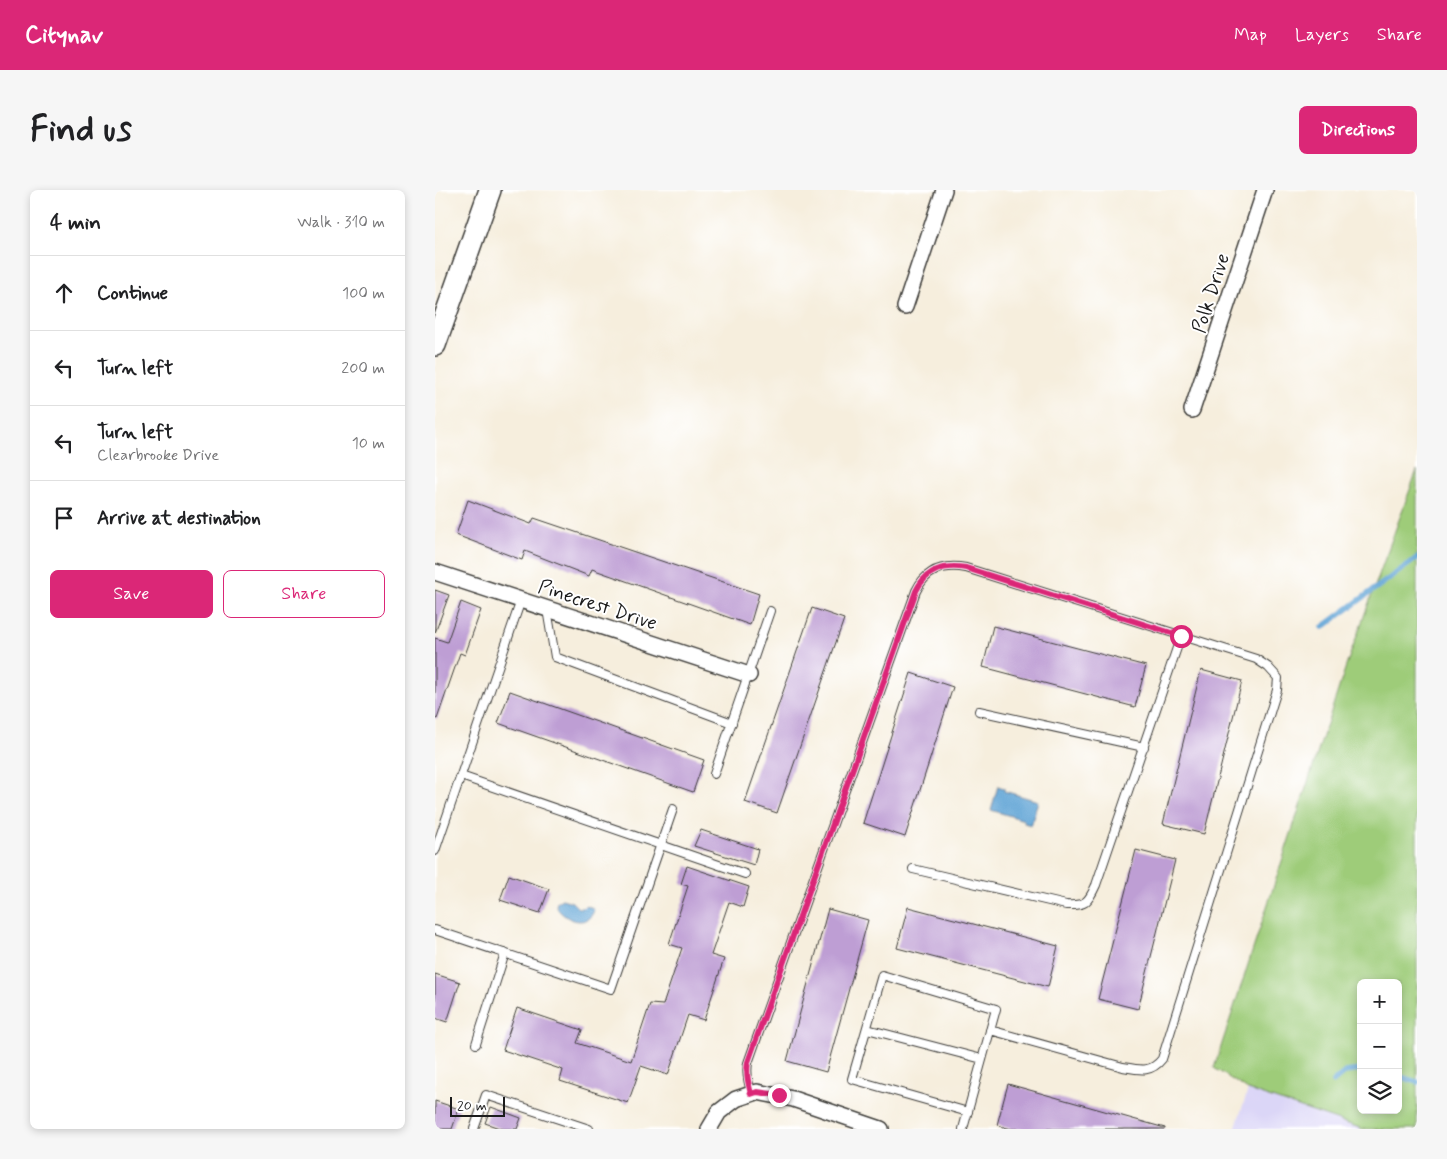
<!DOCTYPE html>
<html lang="en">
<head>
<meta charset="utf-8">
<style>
  body { margin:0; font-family:Mynerve,sans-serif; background:#f6f6f6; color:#202124 }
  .controls { position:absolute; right:15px; bottom:15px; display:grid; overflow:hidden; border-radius:8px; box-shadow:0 2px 8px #0003 }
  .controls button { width:45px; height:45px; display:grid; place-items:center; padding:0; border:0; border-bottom:1px solid #e0e0e0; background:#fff; color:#202124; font:25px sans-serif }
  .scale { position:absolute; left:15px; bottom:12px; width:55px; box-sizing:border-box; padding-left:5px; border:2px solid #1c1c1c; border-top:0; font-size:14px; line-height:18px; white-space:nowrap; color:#1c1c1c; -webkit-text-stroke:4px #fff; paint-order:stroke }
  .stop { position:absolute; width:15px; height:15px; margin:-11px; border:4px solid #db2777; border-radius:50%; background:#fff }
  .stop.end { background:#db2777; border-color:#fff; box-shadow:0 1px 5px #0008 }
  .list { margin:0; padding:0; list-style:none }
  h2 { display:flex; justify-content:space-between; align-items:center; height:65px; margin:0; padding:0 20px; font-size:21px }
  h2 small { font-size:16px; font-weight:400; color:#757577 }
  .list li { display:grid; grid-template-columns:32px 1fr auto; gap:15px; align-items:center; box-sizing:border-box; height:75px; padding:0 20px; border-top:1px solid #e0e0e0 }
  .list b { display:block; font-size:19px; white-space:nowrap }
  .list p { margin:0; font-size:16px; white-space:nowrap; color:#757577 }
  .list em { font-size:16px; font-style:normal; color:#757577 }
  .actions { display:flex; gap:10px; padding:15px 20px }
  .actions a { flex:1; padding:11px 0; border:1px solid #db2777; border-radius:8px; text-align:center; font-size:18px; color:#db2777 }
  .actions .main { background:#db2777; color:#fff }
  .icon { flex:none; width:28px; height:28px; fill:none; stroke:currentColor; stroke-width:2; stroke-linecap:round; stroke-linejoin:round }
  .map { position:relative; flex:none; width:982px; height:939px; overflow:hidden; border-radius:8px }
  header { display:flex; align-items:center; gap:30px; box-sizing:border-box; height:70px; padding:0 25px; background:#db2777; color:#fff }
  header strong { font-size:24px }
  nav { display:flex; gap:28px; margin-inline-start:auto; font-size:18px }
  .intro { display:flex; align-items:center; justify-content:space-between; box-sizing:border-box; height:120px; padding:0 30px }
  h1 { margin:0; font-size:35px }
  .button { padding:12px 22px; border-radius:8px; background:#db2777; color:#fff; font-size:18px; font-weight:700 }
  main { display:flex; gap:30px; padding:0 30px }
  aside { flex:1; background:#fff; border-radius:8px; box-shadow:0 2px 8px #0003 }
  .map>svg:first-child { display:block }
  .built { fill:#dbd6f7 }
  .green { fill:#9ecc79; stroke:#5d744a; fill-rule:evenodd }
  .water { fill:#62a5d6; stroke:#3f6079 }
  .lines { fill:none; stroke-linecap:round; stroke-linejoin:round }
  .stream { stroke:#62a5d6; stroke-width:5.5 }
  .building { fill:#be9ed4 }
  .lane-casing { stroke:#3d3c39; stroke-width:10 }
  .street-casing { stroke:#3d3c39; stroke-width:18 }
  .secondary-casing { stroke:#3d3c39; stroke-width:24 }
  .lane { stroke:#fff; stroke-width:8 }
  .street { stroke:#fff; stroke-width:15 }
  .secondary { stroke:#fff; stroke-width:21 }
  .route { stroke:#db2777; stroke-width:6 }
  .labels { text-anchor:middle; stroke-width:4; stroke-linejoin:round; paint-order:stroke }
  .street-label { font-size:20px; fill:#1c1c1c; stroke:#fff }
</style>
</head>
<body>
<header>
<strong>Citynav</strong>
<nav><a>Map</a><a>Layers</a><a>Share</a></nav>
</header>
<div class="intro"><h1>Find us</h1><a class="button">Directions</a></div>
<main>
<aside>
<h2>4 min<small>Walk · 310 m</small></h2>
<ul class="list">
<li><svg class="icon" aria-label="ahead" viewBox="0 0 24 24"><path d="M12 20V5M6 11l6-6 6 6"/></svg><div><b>Continue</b></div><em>100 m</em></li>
<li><svg class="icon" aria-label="left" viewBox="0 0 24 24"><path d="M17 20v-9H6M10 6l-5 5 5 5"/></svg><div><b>Turn left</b></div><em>200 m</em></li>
<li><svg class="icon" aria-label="left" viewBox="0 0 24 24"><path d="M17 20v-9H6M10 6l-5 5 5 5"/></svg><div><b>Turn left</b><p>Clearbrooke Drive</p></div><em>10 m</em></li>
<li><svg class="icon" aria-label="arrive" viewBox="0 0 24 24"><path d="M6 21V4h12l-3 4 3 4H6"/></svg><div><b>Arrive at destination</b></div></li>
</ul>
<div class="actions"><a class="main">Save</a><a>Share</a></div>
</aside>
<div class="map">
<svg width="982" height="939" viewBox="0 0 982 939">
  <rect width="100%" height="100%" fill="#fff"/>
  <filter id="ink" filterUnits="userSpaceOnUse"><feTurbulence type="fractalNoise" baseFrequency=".02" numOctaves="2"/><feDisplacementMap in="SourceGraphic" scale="10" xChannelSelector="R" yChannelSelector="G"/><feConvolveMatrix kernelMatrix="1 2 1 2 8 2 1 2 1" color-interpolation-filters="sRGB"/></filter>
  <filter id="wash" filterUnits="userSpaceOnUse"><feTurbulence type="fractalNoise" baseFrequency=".0096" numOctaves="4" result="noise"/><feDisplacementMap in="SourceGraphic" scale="20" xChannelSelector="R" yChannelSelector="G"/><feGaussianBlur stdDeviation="1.12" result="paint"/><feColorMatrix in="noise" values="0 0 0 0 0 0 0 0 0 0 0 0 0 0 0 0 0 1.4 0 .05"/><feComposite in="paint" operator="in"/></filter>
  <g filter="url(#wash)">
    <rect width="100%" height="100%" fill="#f6eedd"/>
    <!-- built -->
    <path class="built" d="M 813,900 L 928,939 L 800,939 Z"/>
    <!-- green -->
    <path class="green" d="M 982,280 L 982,939 L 928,939 L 813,900 L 779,878 L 912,473 ZM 926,793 L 963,793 L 963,920 L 926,920 Z"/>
    <!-- water -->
    <path class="water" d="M 563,596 L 569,598 L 569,601 L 603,611 L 596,635 L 589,633 L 589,630 L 556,620 Z
      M 127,709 L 137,712 L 143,718 L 148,718 L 150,716 L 156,717 L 159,720 C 153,740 127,729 121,716 L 122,712 Z"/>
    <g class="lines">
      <!-- stream -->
      <path class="stream" d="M 888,437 L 982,368
        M 963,886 L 982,892
        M 898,892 L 910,882 L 926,880"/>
    </g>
    <g id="blocks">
      <!-- building -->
      <path class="building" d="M 33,310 L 96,334 L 99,328 L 324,404 L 315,435 L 157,379 L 154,386 L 90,361 L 87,370 L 21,345 Z
        M 0,400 L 14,405 L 0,443 Z
        M 26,412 L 46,420 L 30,465 L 25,463 L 2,529 L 0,528 L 0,448 L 12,452 Z
        M 377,418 L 409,429 L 342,623 L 310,612 Z
        M 558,436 L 711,476 L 700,517 L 548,477 Z
        M 766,480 L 807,491 L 769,644 L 728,634 Z
        M 476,483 L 518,497 L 470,647 L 428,633 Z
        M 75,501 L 269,570 L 258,602 L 63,533 Z
        M 266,640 L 323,659 L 319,675 L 259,656 Z
        M 701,660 L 740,670 L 703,819 L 663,809 Z
        M 252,676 L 314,697 L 308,717 L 294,712 L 276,765 L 289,769 L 269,830 L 253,825 L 233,885 L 206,876 L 193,913 L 125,891 L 128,880 L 68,860 L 82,818 L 147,840 L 142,853 L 196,871 L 215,814 L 228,815 L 247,758 L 234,754 L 253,696 L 246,694 Z
        M 74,685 L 114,699 L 105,723 L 65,710 Z
        M 473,717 L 623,756 L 613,797 L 462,758 Z
        M 393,719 L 433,730 L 391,882 L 352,871 Z
        M 0,784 L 25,792 L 12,832 L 0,828 Z
        M 573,894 L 730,938 L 730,939 L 576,939 L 562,935 Z
        M 0,911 L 24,919 L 17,939 L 0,939 Z
        M 56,917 L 86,928 L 82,939 L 67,939 L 50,933 Z"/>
    </g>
  </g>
  <g filter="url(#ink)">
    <use href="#blocks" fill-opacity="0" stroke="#3d3c39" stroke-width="1"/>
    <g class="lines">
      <!-- lane casing -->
      <g class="lane-casing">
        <path id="lane" d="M 112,419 L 120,467 L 297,533
          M 544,521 L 709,557
          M 279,584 L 335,421
          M 26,586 L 310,684
          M 0,661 L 86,410
          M 478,679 L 631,715 C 650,716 653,713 661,695 L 746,446
          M 0,740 L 176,799 L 238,619
          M 432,839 L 547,869
          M 41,854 L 70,763
          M 317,904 C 313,893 311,884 313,873 L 481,401 C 491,380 508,374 531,378 L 821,469 L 833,477 L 843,488 L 842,500 L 727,869 C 716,883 705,880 688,877 L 555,840
          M 39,939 L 51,905 L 154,939
          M 528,939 C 539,899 550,859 561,819 L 447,785 L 417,889 L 533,922"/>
      </g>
      <!-- street casing -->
      <g class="street-casing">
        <path id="street" d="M 470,117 L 509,0
          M 757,220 L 830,0
          M 0,382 L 314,485
          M 274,939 L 284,922 L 301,909 L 322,902 L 358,909 L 446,939"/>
      </g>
      <!-- secondary casing -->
      <g class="secondary-casing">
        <path id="secondary" d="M 0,155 L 55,0"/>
      </g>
      <!-- lane -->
      <use href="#lane" class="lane"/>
      <!-- street -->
      <use href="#street" class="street"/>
      <!-- secondary -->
      <use href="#secondary" class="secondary"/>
    </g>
  </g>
  <g class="lines" filter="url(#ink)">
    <!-- route -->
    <path class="route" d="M 344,905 L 322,902 L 316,904 C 313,892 311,884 313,872 L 481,401 C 491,380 508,374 531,378 L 746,446"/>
  </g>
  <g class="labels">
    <!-- street labels -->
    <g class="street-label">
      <text transform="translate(775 103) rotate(-72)" y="7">Polk Drive</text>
      <text transform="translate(163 414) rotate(18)" y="7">Pinecrest Drive</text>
    </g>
  </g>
</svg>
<div class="controls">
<button>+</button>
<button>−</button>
<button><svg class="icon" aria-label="layers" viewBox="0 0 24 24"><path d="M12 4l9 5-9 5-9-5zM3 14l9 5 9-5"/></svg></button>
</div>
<div class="scale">20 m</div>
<div class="stop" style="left:746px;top:446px"></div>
<div class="stop end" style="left:344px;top:905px"></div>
</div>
</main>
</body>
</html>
